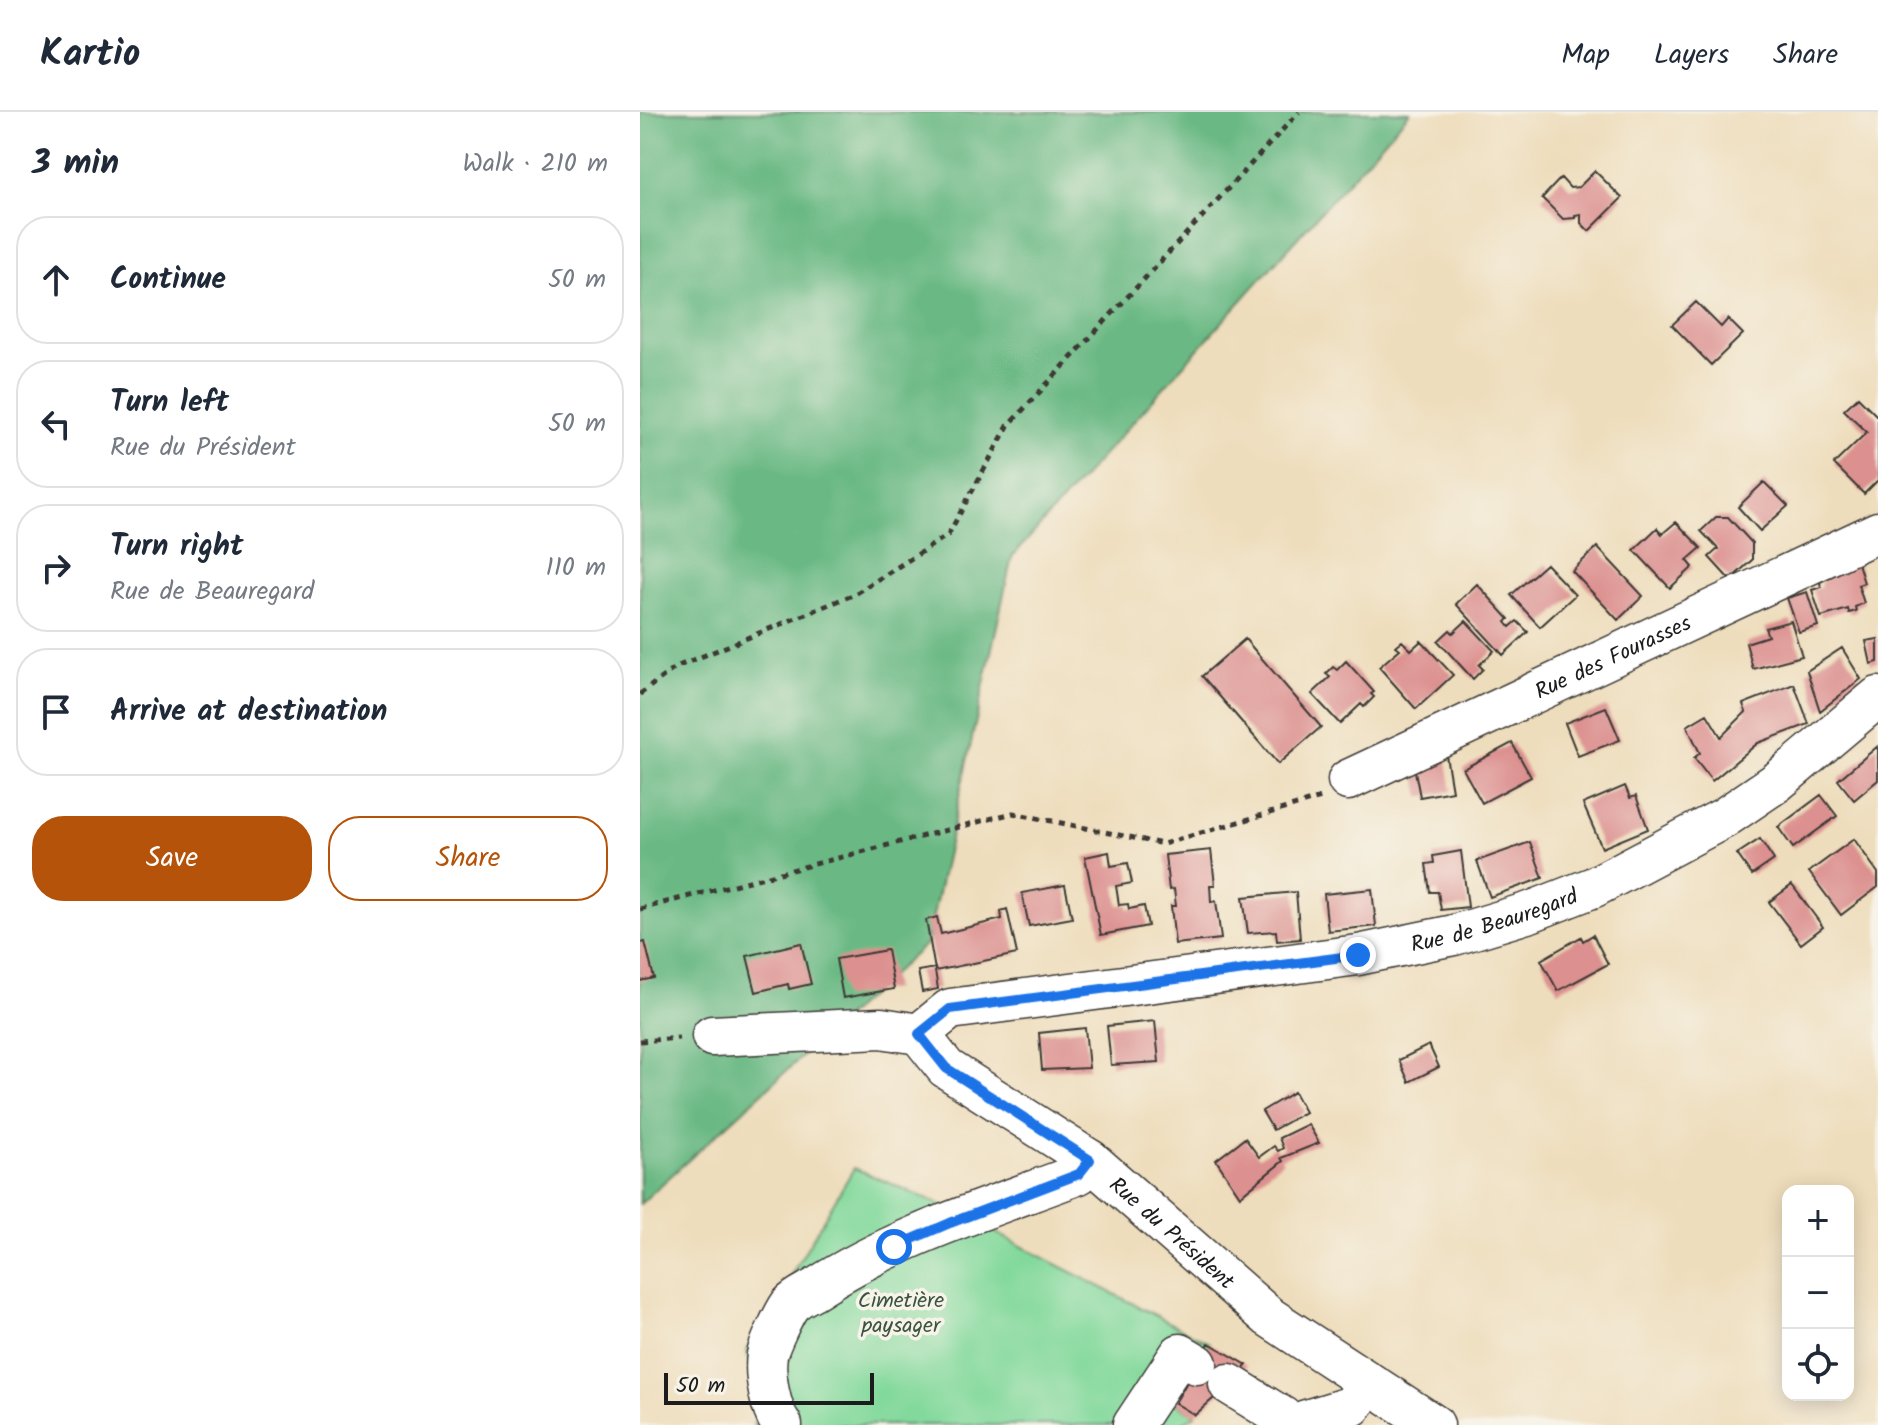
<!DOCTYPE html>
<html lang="en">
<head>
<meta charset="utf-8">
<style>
  body { margin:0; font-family:Kalam,sans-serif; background:#f2f2f3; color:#1f2937 }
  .controls { position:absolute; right:24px; bottom:24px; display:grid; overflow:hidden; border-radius:16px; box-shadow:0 4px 20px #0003 }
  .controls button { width:72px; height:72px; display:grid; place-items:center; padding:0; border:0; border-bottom:2px solid #e0e1e3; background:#fff; color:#1f2937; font:40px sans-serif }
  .scale { position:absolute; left:24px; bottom:20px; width:210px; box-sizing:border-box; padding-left:8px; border:4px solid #1c1c1c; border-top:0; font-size:22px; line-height:28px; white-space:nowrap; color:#1c1c1c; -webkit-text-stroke:6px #f7f3e8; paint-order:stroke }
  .stop { position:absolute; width:24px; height:24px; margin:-18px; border:6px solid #1a73e8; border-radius:50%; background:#fff }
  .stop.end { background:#1a73e8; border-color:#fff; box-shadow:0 2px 8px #0008 }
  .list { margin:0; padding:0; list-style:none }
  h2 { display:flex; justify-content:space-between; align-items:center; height:104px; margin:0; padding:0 32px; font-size:34px }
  h2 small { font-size:26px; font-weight:400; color:#747a83 }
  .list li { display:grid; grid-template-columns:52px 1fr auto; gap:24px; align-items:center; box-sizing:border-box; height:128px; margin:0 16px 16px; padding:0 16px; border:2px solid #e0e1e3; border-radius:32px }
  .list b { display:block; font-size:30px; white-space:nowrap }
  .list p { margin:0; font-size:26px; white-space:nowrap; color:#747a83 }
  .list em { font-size:26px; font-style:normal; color:#747a83 }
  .actions { display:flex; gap:16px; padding:24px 32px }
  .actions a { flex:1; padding:18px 0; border:2px solid #b45309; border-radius:32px; text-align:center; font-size:28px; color:#b45309 }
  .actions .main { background:#b45309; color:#fff }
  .icon { flex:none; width:44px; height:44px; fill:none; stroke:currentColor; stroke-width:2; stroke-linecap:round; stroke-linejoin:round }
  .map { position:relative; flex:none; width:1238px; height:1313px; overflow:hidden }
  header { display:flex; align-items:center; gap:48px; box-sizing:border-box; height:112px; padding:0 40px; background:#fff; border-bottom:2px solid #e0e1e3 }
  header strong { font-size:38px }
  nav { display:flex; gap:44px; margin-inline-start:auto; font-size:28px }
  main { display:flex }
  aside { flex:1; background:#fff }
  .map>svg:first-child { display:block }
  .green { fill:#83d99c; stroke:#507a5c; stroke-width:2 }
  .forest { fill:#6ab984; stroke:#436a50; stroke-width:2 }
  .building { fill:#dc908f }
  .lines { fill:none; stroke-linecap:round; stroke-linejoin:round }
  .minor-casing { stroke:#3c3934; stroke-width:43 }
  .path { stroke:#3c3934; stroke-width:5; stroke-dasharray:6 6; stroke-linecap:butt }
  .minor { stroke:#fff; stroke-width:40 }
  .route { stroke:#1a73e8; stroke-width:10 }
  .labels { text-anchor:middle; stroke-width:7; stroke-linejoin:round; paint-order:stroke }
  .street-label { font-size:22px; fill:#1c1c1c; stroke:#f7f3e8 }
  .park-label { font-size:22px; fill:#3b5542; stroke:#f7f3e8 }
</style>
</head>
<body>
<header>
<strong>Kartio</strong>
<nav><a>Map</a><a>Layers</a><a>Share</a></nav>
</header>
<main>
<aside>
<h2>3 min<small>Walk · 210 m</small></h2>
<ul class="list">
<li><svg class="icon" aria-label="ahead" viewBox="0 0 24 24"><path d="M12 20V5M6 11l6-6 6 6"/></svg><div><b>Continue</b></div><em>50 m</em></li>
<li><svg class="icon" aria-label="left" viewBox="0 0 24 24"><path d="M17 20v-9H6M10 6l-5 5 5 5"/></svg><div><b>Turn left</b><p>Rue du Président</p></div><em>50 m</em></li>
<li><svg class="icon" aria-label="right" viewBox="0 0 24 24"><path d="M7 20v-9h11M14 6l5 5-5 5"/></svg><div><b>Turn right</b><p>Rue de Beauregard</p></div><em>110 m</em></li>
<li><svg class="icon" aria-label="arrive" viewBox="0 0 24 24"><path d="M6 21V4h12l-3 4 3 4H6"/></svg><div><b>Arrive at destination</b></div></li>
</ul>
<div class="actions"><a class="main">Save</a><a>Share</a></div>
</aside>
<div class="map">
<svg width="1238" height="1313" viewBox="0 0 1238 1313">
  <rect width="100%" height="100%" fill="#f7f3e8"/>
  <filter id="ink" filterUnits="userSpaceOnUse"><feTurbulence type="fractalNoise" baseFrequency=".0125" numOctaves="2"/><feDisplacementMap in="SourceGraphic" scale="16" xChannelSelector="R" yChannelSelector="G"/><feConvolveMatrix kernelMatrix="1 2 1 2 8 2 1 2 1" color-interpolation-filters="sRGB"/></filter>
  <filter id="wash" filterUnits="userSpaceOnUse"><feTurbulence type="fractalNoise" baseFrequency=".006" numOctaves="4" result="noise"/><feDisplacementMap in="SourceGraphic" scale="32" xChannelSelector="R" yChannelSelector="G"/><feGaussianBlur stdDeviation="1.8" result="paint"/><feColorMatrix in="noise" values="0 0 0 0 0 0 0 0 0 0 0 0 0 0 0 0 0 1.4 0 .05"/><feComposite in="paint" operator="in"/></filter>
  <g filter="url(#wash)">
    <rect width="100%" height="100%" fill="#eeddbc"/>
    <!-- green -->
    <path class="green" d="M 214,1056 L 308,1096 L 569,1231 L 535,1291 L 555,1303 L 539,1313 L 113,1313 L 117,1302 L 107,1238 Z"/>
    <!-- forest -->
    <path class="forest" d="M 0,0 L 770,0 L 372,445 L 287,831 L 0,1092 Z"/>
    <g id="blocks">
      <!-- building -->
      <path class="building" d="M 955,59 L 982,86 L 949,119 L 941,111 L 941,102 L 935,103 L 935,106 L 923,107 L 902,86 L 921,66 L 930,76 L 939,75 Z
        M 1056,190 L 1081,215 L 1088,207 L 1103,222 L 1071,253 L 1032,213 Z
        M 1218,285 L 1238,305 L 1238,368 L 1224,382 L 1194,352 L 1227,320 L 1204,298 Z
        M 1124,370 L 1148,394 L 1120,419 L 1098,395 Z
        M 1076,405 L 1088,405 L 1112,431 L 1112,448 L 1090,468 L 1069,445 L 1078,437 L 1061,419 Z
        M 1036,410 L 1061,436 L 1047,448 L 1053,455 L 1030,476 L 994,438 L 1017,416 L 1022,422 Z
        M 957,435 L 1003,484 L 978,508 L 932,459 Z
        M 1218,451 L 1224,471 L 1218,473 L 1224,491 L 1215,495 L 1216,499 L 1209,501 L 1208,497 L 1181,505 L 1172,478 L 1181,475 L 1180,470 Z
        M 906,452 L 935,483 L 900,515 L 871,483 Z
        M 837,472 L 869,507 L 866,510 L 870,515 L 877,509 L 888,520 L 863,543 L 816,492 Z
        M 1167,480 L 1178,514 L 1159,520 L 1147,486 Z
        M 826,509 L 854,539 L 839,553 L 843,557 L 833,567 L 798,529 L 810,518 L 813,521 Z
        M 1151,509 L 1162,544 L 1113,557 L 1106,531 L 1128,524 L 1125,516 Z
        M 605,527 L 681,615 L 638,652 L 562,564 Z
        M 1238,527 L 1238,550 L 1231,552 L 1226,529 Z
        M 762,529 L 771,538 L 781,529 L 813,563 L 776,597 L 739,555 L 760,537 L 756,534 Z
        M 1202,536 L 1221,567 L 1180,599 L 1167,559 Z
        M 706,549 L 734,580 L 731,582 L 734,585 L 724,595 L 721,592 L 700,612 L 672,582 L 690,565 L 686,562 L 693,555 L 697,558 Z
        M 1154,572 L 1169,612 L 1118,631 L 1072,669 L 1054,646 L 1060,641 L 1047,614 L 1067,602 L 1081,625 L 1106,600 L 1103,592 Z
        M 966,595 L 980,628 L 938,644 L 925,611 Z
        M 872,631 L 891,665 L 842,691 L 823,657 Z
        M 1238,634 L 1238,668 L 1214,688 L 1198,668 Z
        M 806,643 L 812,679 L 780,685 L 775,659 Z
        M 985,674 L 990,686 L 996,684 L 1008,717 L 962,736 L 943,692 Z
        M 1181,683 L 1197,704 L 1153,736 L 1138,715 Z
        M 1120,727 L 1134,748 L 1112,763 L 1097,742 Z
        M 1214,727 L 1238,761 L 1238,775 L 1201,803 L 1169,760 Z
        M 890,730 L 903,766 L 850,785 L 837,749 Z
        M 571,738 L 575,773 L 570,773 L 571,790 L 576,789 L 581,827 L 535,832 L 531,794 L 536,794 L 534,777 L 529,778 L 525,743 Z
        M 821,739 L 828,795 L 801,798 L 798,780 L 790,780 L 786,752 L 794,751 L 793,744 Z
        M 469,740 L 471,754 L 488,751 L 492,771 L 476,774 L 479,793 L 488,792 L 489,797 L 504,794 L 508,814 L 461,823 L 445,745 Z
        M 425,773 L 432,806 L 389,814 L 382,781 Z
        M 1152,773 L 1183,815 L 1161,832 L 1129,790 Z
        M 732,777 L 736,814 L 688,819 L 684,782 Z
        M 656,780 L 660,827 L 637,829 L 636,819 L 608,821 L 603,785 Z
        M 367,797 L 377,842 L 295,859 L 298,877 L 282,880 L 278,859 L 295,856 L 295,858 L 286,808 L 297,805 L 301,822 L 362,807 L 361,799 Z
        M 953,823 L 968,852 L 918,879 L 901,848 L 941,825 L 943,829 Z
        M 5,830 L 14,866 L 0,869 L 0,831 Z
        M 161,831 L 171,872 L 149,877 L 148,872 L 116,880 L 107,844 Z
        M 247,838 L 254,877 L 203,886 L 196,847 Z
        M 515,909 L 519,950 L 471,953 L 467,914 Z
        M 445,916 L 449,956 L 402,958 L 399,921 Z
        M 789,933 L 799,955 L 769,970 L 759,948 Z
        M 654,980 L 665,1000 L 633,1018 L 622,999 Z
        M 668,1012 L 679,1031 L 641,1046 L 643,1049 L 600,1084 L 576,1048 L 605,1026 L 619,1045 L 634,1034 L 638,1039 L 643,1036 L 639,1026 Z
        M 569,1231 L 607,1253 L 595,1267 L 555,1303 L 535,1291 Z"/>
    </g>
  </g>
  <g filter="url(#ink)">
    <use href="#blocks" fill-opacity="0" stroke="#3c3934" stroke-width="2"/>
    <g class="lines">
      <!-- minor casing -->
      <g class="minor-casing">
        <g id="minor">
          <path id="s1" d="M 708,668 L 1238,420"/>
          <path id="s2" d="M 279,922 L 310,897 L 718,843 L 814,823 L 890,800 L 954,775 L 1084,706 L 1137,670 L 1238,585"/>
          <path id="s3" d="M 279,922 L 306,956 L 450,1048 L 629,1205 L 794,1313"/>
          <path d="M 72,924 L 241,916 L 279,922"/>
          <path d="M 589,1272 L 644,1306 L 647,1313"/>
          <path d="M 142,1313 C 130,1297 124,1263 127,1243 C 129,1233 144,1201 150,1193 C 156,1186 168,1181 176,1176 C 254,1125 352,1095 439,1062 L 450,1048"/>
          <path d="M 493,1313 L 540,1242 L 557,1252"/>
          <path d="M 650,1313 L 712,1294 L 729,1271"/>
        </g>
      </g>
      <!-- path -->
      <path class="path" d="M 0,582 L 36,555 L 215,482 L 308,423 L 368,314 L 659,0
        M 0,797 L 373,701 L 523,732 L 681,686
        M 0,929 L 39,926"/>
      <!-- minor -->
      <use href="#minor" class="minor"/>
    </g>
  </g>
  <g class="lines" filter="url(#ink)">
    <!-- route -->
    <path class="route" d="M 254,1135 L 310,1111 L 439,1062 L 450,1048 L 306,956 L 279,922 L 310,897 L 718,843"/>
  </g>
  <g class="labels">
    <!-- street labels -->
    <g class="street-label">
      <text dy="8" stroke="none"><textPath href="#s1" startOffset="292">Rue des Fourasses</textPath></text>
      <text dy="8" stroke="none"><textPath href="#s2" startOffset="592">Rue de Beauregard</textPath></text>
      <text dy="8" stroke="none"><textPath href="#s3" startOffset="324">Rue du Président</textPath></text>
    </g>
    <!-- park labels -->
    <g class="park-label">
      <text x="261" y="1195">Cimetière<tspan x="261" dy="25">paysager</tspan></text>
    </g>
  </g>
</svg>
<div class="controls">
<button>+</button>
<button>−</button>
<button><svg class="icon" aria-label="locate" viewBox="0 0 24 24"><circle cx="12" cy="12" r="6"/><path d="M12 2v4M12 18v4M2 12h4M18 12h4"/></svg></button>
</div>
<div class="scale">50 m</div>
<div class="stop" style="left:254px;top:1135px"></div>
<div class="stop end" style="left:718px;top:843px"></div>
</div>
</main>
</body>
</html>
